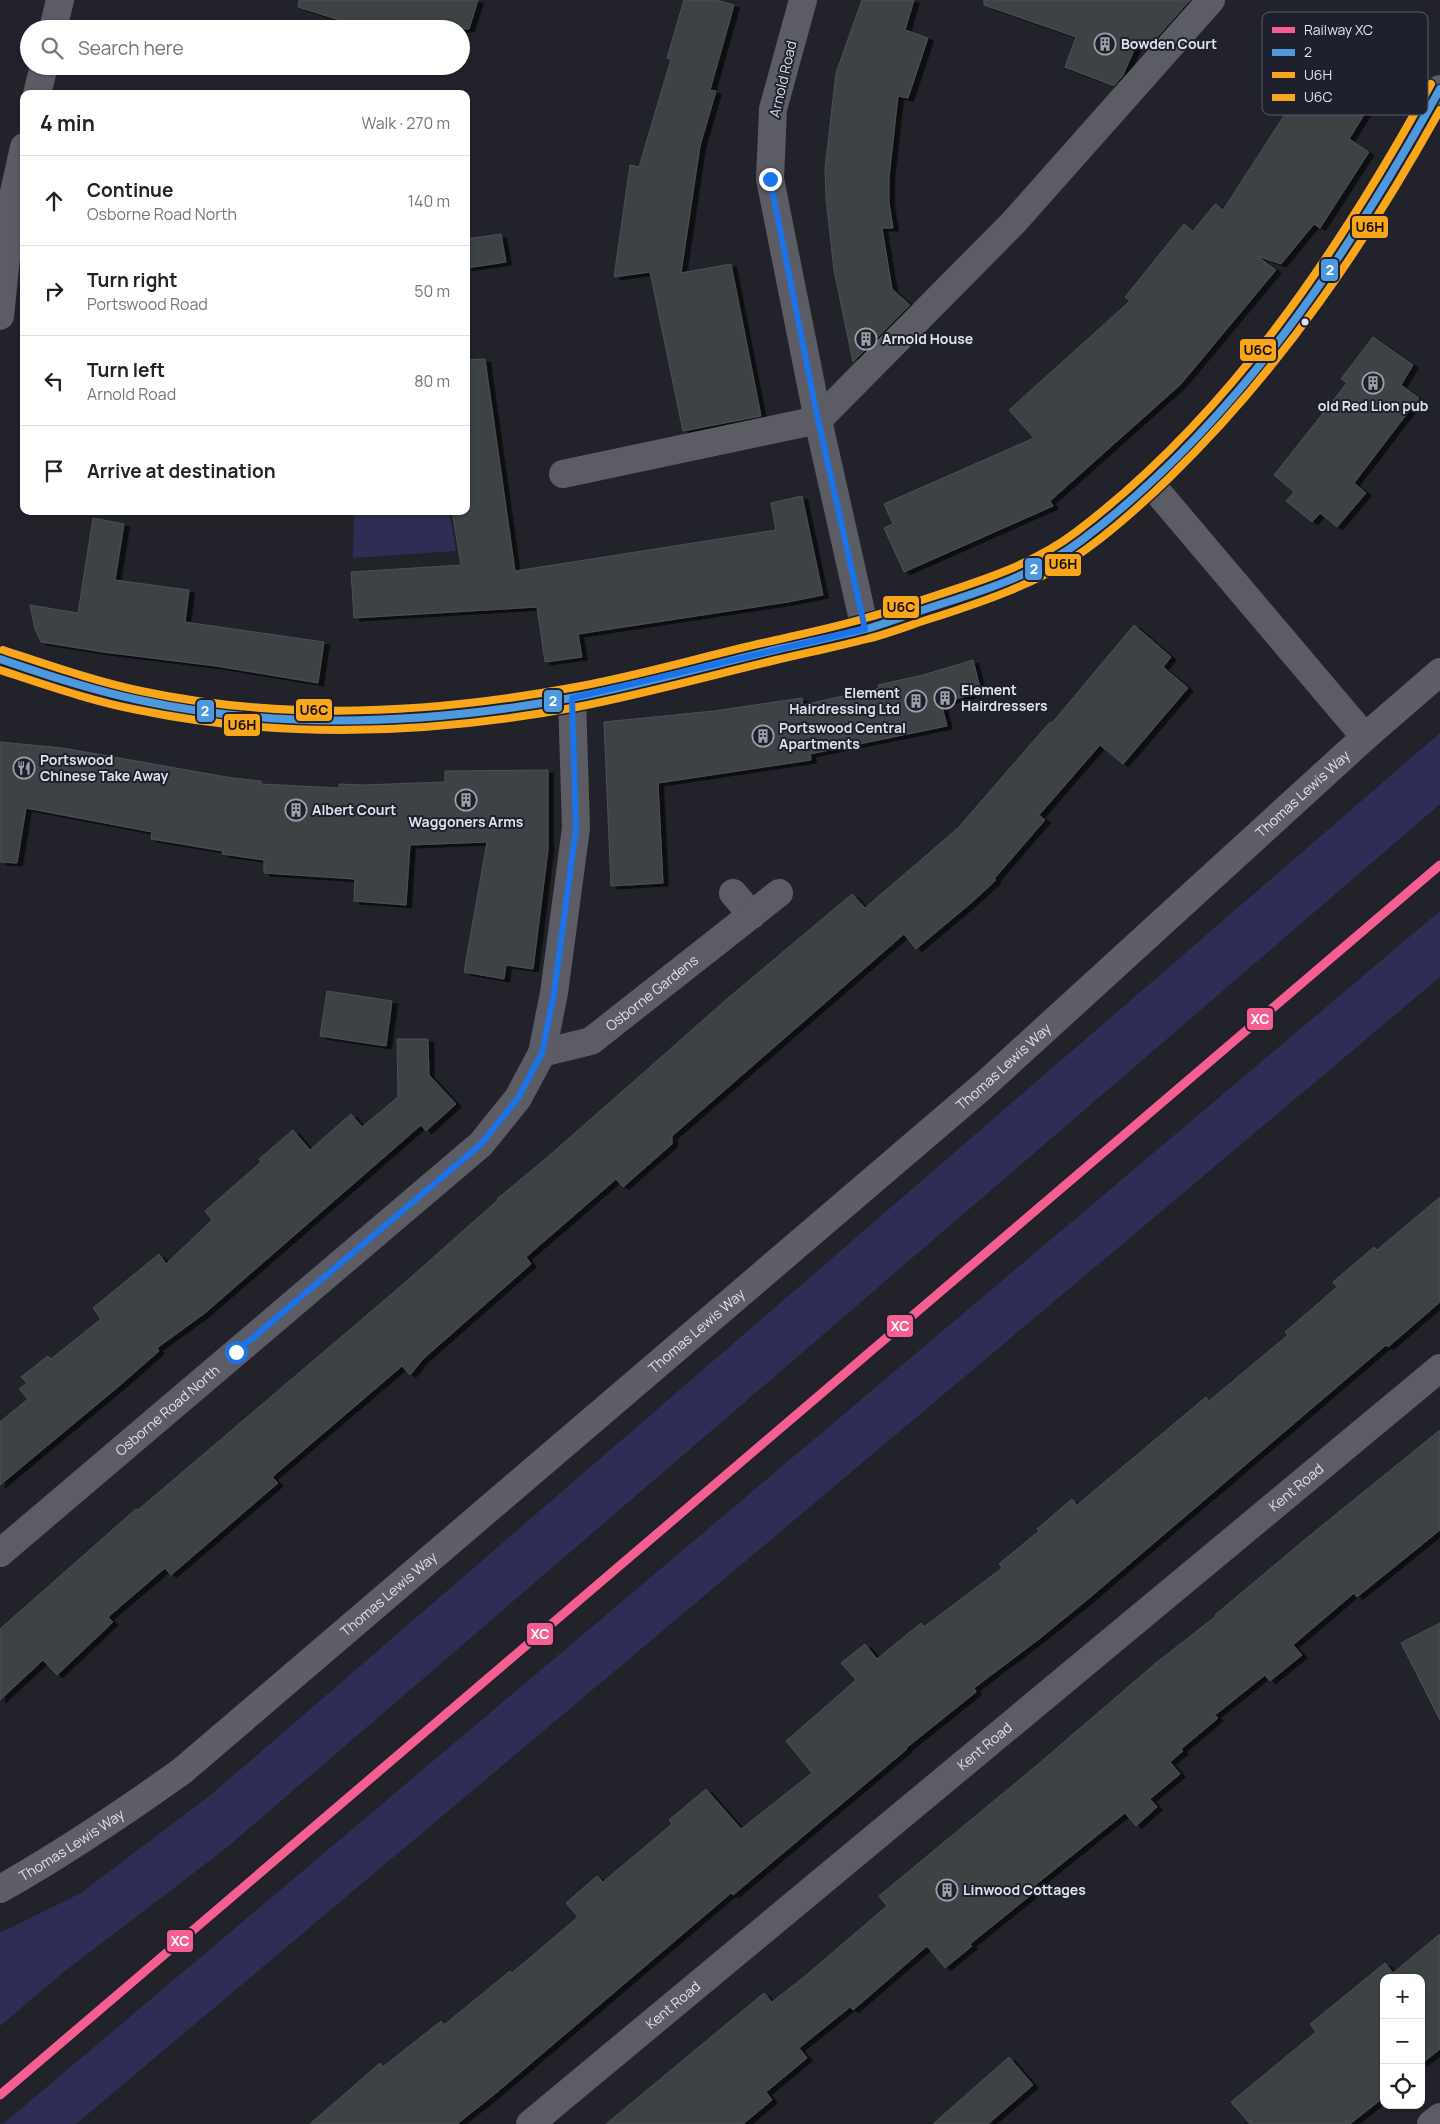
<!DOCTYPE html>
<html lang="en">
<head>
<meta charset="utf-8">
<style>
  body { margin:0; font-family:Manrope,sans-serif; background:#f6f6f6; color:#222 }
  .controls { position:absolute; right:15px; bottom:15px; display:grid; overflow:hidden; border-radius:10px; box-shadow:0 1px 4px #0004 }
  .controls button { width:45px; height:45px; display:grid; place-items:center; padding:0; border:0; border-bottom:1px solid #e0e0e0; background:#fff; color:#222; font:25px sans-serif }
  .stop { position:absolute; width:15px; height:15px; margin:-11px; border:4px solid #1a73e8; border-radius:50%; background:#fff }
  .stop.end { background:#1a73e8; border-color:#fff; box-shadow:0 1px 5px #0008 }
  .list { margin:0; padding:0; list-style:none }
  h2 { display:flex; justify-content:space-between; align-items:center; height:65px; margin:0; padding:0 20px; font-size:21px }
  h2 small { font-size:16px; font-weight:400; color:#767676 }
  .list li { display:grid; grid-template-columns:32px 1fr auto; gap:15px; align-items:center; box-sizing:border-box; height:90px; padding:0 20px; border-top:1px solid #e0e0e0 }
  .list b { display:block; font-size:19px; white-space:nowrap }
  .list p { margin:0; font-size:16px; white-space:nowrap; color:#767676 }
  .list em { font-size:16px; font-style:normal; color:#767676 }
  .icon { flex:none; width:28px; height:28px; fill:none; stroke:currentColor; stroke-width:2; stroke-linecap:round; stroke-linejoin:round }
  .map { position:relative; flex:none; width:1440px; height:2124px; overflow:hidden }
  .search { position:absolute; background:#fff; box-shadow:0 1px 4px #0004; left:20px; top:20px; width:450px; height:55px; display:flex; align-items:center; gap:12px; box-sizing:border-box; padding:0 18px; border-radius:28px; color:#767676; font-size:19px }
  .panel { position:absolute; background:#fff; box-shadow:0 1px 4px #0004; left:20px; top:90px; width:450px; height:425px; border-radius:10px }
  .map>svg:first-child { display:block }
  .green { fill:#2f2d56 }
  .building { fill:#3e4244; stroke:#4c5051; filter:url(#shadow) }
  .lines { fill:none; stroke-linecap:round; stroke-linejoin:round }
  .minor { stroke:#5c5c65; stroke-width:28 }
  .major { stroke:#5d5e68; stroke-width:28 }
  .bus-1-casing { stroke:#1f202d; stroke-width:11 }
  .bus-2-casing { stroke:#1f202d; stroke-width:11 }
  .bus-3-casing { stroke:#1f202d; stroke-width:11 }
  .bus-1 { stroke:#4e98dd; stroke-width:8 }
  .bus-2 { stroke:#faa61a; stroke-width:8 }
  .bus-3 { stroke:#faa61a; stroke-width:8 }
  .rail-1-casing { stroke:#1f202d; stroke-width:12 }
  .rail-1 { stroke:#f55e8f; stroke-width:9 }
  .route { stroke:#1a73e8; stroke-width:6 }
  .bus-dot { fill:#e1e2eb; stroke:#1f202d; stroke-width:2 }
  .labels { text-anchor:middle; stroke-width:4; stroke-linejoin:round; paint-order:stroke }
  .poi-label { font-size:14px; font-weight:bold; fill:#e1e2eb; stroke:#1f202d; text-anchor:start }
  .street-label { font-size:14px; fill:#e1e2eb; stroke:#1f202d }
  .key { fill:#1f202d; stroke:#595a66; stroke-width:1 }
  .key-label { font-size:14px; fill:#e1e2eb }
  .line-badge { stroke:#1f202d; stroke-width:2 }
  .badge-label { font-size:14px; text-anchor:middle; font-weight:bold; fill:#fff }
  .pale-badge-label { font-size:14px; text-anchor:middle; font-weight:bold; fill:#111 }
</style>
</head>
<body>
<div class="map">
<svg width="1440" height="2124" viewBox="0 0 1440 2124">
  <defs>
    <filter id="shadow"><feDropShadow dx="5.5" dy="3" stdDeviation="0" flood-color="#0009"/></filter>
  </defs>
  <rect width="100%" height="100%" fill="#22232a"/>
  <!-- green -->
  <path class="green" d="M 354,511 L 449,511 L 456,551 L 353,558 Z
    M 1440,733 L 1440,804 L 225,1849 L 65,1971 L 0,2026 L 0,1933 L 81,1893 L 212,1794 Z
    M 1440,911 L 1440,977 L 76,2124 L 3,2124 Z"/>
  <!-- building -->
  <path class="building" d="M 299,0 L 478,0 L 469,29 L 368,29 L 298,7 Z
    M 684,0 L 716,0 L 734,5 L 710,90 L 716,91 L 700,146 L 681,273 L 731,264 L 761,416 L 683,431 L 650,272 L 614,277 L 630,165 L 639,167 L 671,59 L 667,58 Z
    M 862,0 L 914,0 L 905,30 L 928,38 L 908,98 L 898,96 L 889,177 L 889,203 L 893,228 L 882,228 L 892,289 L 910,305 L 853,362 L 834,270 L 826,198 L 825,169 L 836,73 Z
    M 984,0 L 1190,0 L 1150,45 L 1138,41 L 1123,75 L 1114,86 L 1065,67 L 1076,37 L 984,5 Z
    M 1315,16 L 1394,66 L 1349,139 L 1369,152 L 1320,228 L 1314,224 L 1281,264 L 1257,256 L 1276,270 L 1181,384 L 1050,501 L 1053,506 L 904,572 L 884,528 L 893,524 L 884,504 L 1034,438 L 1009,410 L 1130,301 L 1125,297 L 1184,224 L 1193,231 L 1215,204 L 1223,210 L 1317,65 L 1294,50 Z
    M 501,234 L 506,262 L 466,268 L 466,239 Z
    M 1373,337 L 1413,365 L 1401,385 L 1419,398 L 1354,483 L 1366,493 L 1337,527 L 1320,513 L 1312,522 L 1286,501 L 1294,492 L 1274,475 L 1347,383 L 1341,379 Z
    M 485,359 L 515,571 L 776,530 L 771,503 L 802,496 L 823,595 L 788,602 L 578,634 L 582,657 L 545,662 L 537,607 L 354,618 L 351,572 L 461,565 L 452,511 L 466,511 L 466,360 Z
    M 93,518 L 124,524 L 115,580 L 189,590 L 185,622 L 324,642 L 318,683 L 216,666 L 103,652 L 41,642 L 35,629 L 30,605 L 78,613 Z
    M 1134,625 L 1171,657 L 1163,667 L 1188,688 L 1123,764 L 1100,745 L 1039,815 L 1045,820 L 994,879 L 996,880 L 971,903 L 916,949 L 904,934 L 672,1136 L 672,1144 L 623,1187 L 616,1179 L 526,1257 L 531,1264 L 423,1359 L 410,1375 L 402,1366 L 272,1477 L 278,1483 L 171,1575 L 165,1568 L 108,1617 L 113,1622 L 57,1675 L 43,1660 L 0,1700 L 0,1629 L 136,1509 L 138,1510 L 401,1286 L 498,1200 L 497,1199 L 550,1155 L 727,999 L 852,894 L 865,908 L 958,828 L 1050,722 L 1052,723 Z
    M 973,660 L 981,692 L 941,703 L 947,726 L 810,754 L 811,760 L 658,783 L 663,883 L 611,886 L 604,722 L 714,711 L 802,698 L 803,705 L 879,688 L 878,685 L 923,675 Z
    M 0,742 L 63,748 L 232,778 L 261,781 L 261,784 L 339,788 L 339,784 L 363,785 L 445,782 L 445,771 L 548,770 L 548,850 L 533,969 L 506,965 L 504,979 L 464,972 L 487,842 L 410,845 L 406,905 L 354,901 L 355,879 L 264,873 L 264,860 L 222,854 L 223,851 L 151,839 L 152,832 L 26,808 L 17,863 L 0,862 Z
    M 327,991 L 392,1001 L 386,1046 L 320,1036 Z
    M 397,1039 L 428,1039 L 429,1075 L 456,1104 L 426,1131 L 421,1125 L 205,1313 L 157,1348 L 159,1351 L 119,1386 L 0,1485 L 0,1422 L 28,1399 L 19,1389 L 27,1383 L 21,1377 L 48,1356 L 51,1359 L 101,1319 L 93,1308 L 159,1254 L 166,1264 L 212,1220 L 205,1211 L 261,1162 L 259,1159 L 293,1130 L 310,1150 L 351,1114 L 362,1127 L 398,1097 Z
    M 1440,1197 L 1440,1302 L 1388,1347 L 1386,1345 L 1087,1600 L 1039,1639 L 974,1688 L 976,1692 L 906,1748 L 907,1749 L 733,1895 L 731,1893 L 496,2093 L 457,2124 L 310,2124 L 380,2063 L 383,2067 L 441,2021 L 444,2025 L 510,1971 L 512,1973 L 578,1917 L 566,1903 L 597,1876 L 603,1882 L 672,1824 L 669,1820 L 706,1789 L 741,1829 L 812,1773 L 786,1741 L 856,1680 L 841,1663 L 865,1644 L 877,1659 L 921,1623 L 924,1627 L 1002,1568 L 999,1564 L 1039,1531 L 1037,1529 L 1072,1499 L 1077,1505 L 1206,1397 L 1209,1401 L 1288,1335 L 1285,1332 L 1337,1287 L 1333,1282 L 1374,1247 L 1377,1250 Z
    M 1440,1430 L 1440,1530 L 1357,1597 L 1354,1593 L 1293,1645 L 1302,1655 L 1270,1681 L 1265,1675 L 1215,1715 L 1218,1718 L 1181,1749 L 1183,1751 L 1170,1762 L 1180,1774 L 1150,1799 L 1157,1807 L 1136,1826 L 1125,1813 L 1034,1886 L 1037,1890 L 970,1944 L 972,1946 L 945,1968 L 927,1946 L 853,2010 L 850,2007 L 799,2048 L 807,2058 L 766,2092 L 772,2100 L 743,2124 L 606,2124 L 764,1993 L 772,2002 L 804,1977 L 887,1906 L 879,1896 L 1036,1766 L 1156,1663 L 1216,1616 L 1215,1615 L 1308,1537 Z
    M 1440,1623 L 1440,1720 L 1401,1643 Z
    M 1440,1934 L 1440,2049 L 1421,2064 L 1421,1978 L 1384,1978 L 1384,2097 L 1350,2124 L 1250,2124 L 1231,2102 L 1316,2032 L 1310,2024 L 1385,1963 L 1393,1973 Z
    M 1009,2057 L 1033,2085 L 988,2124 L 933,2124 Z"/>
  <g class="lines">
    <!-- minor -->
    <g class="minor">
      <path d="M 803,0 L 773,109 L 770,179 L 818,420 L 865,629"/>
      <path d="M 53,29 L 60,0"/>
      <path d="M 37,94 L 44,66"/>
      <path d="M 0,316 L 12,201 L 24,147"/>
      <path d="M 563,474 L 818,420 L 1014,222 L 1211,0"/>
      <path d="M 1150,483 L 1365,737"/>
      <path d="M 0,659 C 183,731 380,734 571,698 C 641,685 710,665 779,649 C 806,643 834,637 862,630 C 889,623 916,612 943,604 C 991,588 1041,571 1082,540 C 1231,428 1353,252 1440,89"/>
      <path d="M 733,893 L 752,915"/>
      <path id="s1" d="M 542,1053 L 591,1041 L 779,893"/>
      <path id="s2" d="M 0,1553 L 481,1144 L 518,1098 L 542,1053 L 554,993 L 576,828 L 572,698"/>
      <path id="s3" d="M 530,2124 L 1440,1368"/>
      <path d="M 1431,2124 L 1440,2117"/>
    </g>
    <!-- major -->
    <path class="major" id="s4" d="M 0,1889 C 64,1853 123,1813 182,1771 L 983,1086 L 1365,737 L 1440,672"/>
    <!-- bus-1 casing -->
    <g class="bus-1-casing">
      <path id="bus-1" d="M 0,659 C 46,675 91,690 139,700 C 281,731 429,724 571,698 C 641,685 710,665 779,649 C 809,642 840,636 870,628 C 892,621 913,613 935,606 C 986,590 1039,573 1082,540 C 1237,423 1347,257 1440,89"/>
    </g>
    <!-- bus-2 casing -->
    <g class="bus-2-casing">
      <path id="bus-2" d="M 0,670 C 46,685 91,701 138,710 C 283,740 433,734 577,707 C 644,694 709,676 776,660 C 806,653 836,647 867,639 C 891,633 915,623 939,616 C 985,601 1031,585 1072,559 C 1107,536 1139,507 1169,478 C 1280,371 1366,243 1440,110"/>
    </g>
    <!-- bus-3 casing -->
    <g class="bus-3-casing">
      <path id="bus-3" d="M 3,650 C 49,665 94,681 141,691 C 282,721 429,714 570,688 C 639,676 707,655 776,640 C 806,633 836,627 866,618 C 888,612 909,604 931,597 C 981,581 1034,564 1076,532 C 1230,415 1339,251 1431,84"/>
    </g>
    <!-- bus-1 -->
    <use href="#bus-1" class="bus-1"/>
    <!-- bus-2 -->
    <use href="#bus-2" class="bus-2"/>
    <!-- bus-3 -->
    <use href="#bus-3" class="bus-3"/>
    <!-- rail-1 casing -->
    <g class="rail-1-casing">
      <path id="rail-1" d="M 0,2095 L 1440,865"/>
    </g>
    <!-- rail-1 -->
    <use href="#rail-1" class="rail-1"/>
  </g>
  <g class="lines">
    <!-- route -->
    <path class="route" d="M 236,1352 L 481,1144 L 518,1098 L 542,1053 L 554,993 L 576,828 L 572,698 L 865,629 L 818,420 L 770,179"/>
  </g>
  <!-- icons -->
  <defs>
    <g id="building-ring" transform="scale(1.125)"><circle r="9.5" fill="#1f202d" stroke="#9e9fa7" stroke-width="1.5"/><path d="M-4-6H4V6H1V3H-1V6H-4ZM-2.5-4.3h1.7v1.8h-1.7ZM.8-4.3h1.7v1.8H.8ZM-2.5-1h1.7V.8h-1.7ZM.8-1h1.7V.8H.8Z" fill="#9e9fa7"/></g>
    <g id="restaurant-ring" transform="scale(1.125)"><circle r="9.5" fill="#1f202d" stroke="#9e9fa7" stroke-width="1.5"/><path d="M-5-6h1v4h1v-4h1v4h1v-4h1v5L-1.5 .5V6h-2V.5L-5-1ZM5-6V6H3V1.5H1.5Q1.5-4 5-6Z" fill="#9e9fa7"/></g>
  </defs>
  <g fill-rule="evenodd">
    <use href="#building-ring" x="1105" y="44"/>
    <use href="#building-ring" x="866" y="339"/>
    <use href="#building-ring" x="1373" y="383"/>
    <use href="#building-ring" x="945" y="698"/>
    <use href="#building-ring" x="916" y="701"/>
    <use href="#building-ring" x="763" y="736"/>
    <use href="#restaurant-ring" x="24" y="768"/>
    <use href="#building-ring" x="466" y="800"/>
    <use href="#building-ring" x="296" y="810"/>
    <use href="#building-ring" x="947" y="1890"/>
  </g>
  <!-- markers -->
  <circle class="bus-dot" cx="1305" cy="322" r="4.5"/>
  <g class="labels">
    <!-- poi labels -->
    <g class="poi-label">
      <text x="1121" y="49">Bowden Court</text>
      <text x="882" y="344">Arnold House</text>
      <text x="1373" y="411" text-anchor="middle">old Red Lion pub</text>
      <text x="961" y="695">Element<tspan x="961" dy="16">Hairdressers</tspan></text>
      <text x="900" y="698" text-anchor="end">Element<tspan x="900" dy="16">Hairdressing Ltd</tspan></text>
      <text x="779" y="733">Portswood Central<tspan x="779" dy="16">Apartments</tspan></text>
      <text x="40" y="765">Portswood<tspan x="40" dy="16">Chinese Take Away</tspan></text>
      <text x="312" y="815">Albert Court</text>
      <text x="466" y="827" text-anchor="middle">Waggoners Arms</text>
      <text x="963" y="1895">Linwood Cottages</text>
    </g>
    <!-- street labels -->
    <g class="street-label">
      <text transform="translate(783 79) rotate(-77)" y="5">Arnold Road</text>
      <text dy="5" stroke="none"><textPath href="#s4" startOffset="1704">Thomas Lewis Way</textPath></text>
      <text dy="5" stroke="none"><textPath href="#s1" startOffset="128">Osborne Gardens</textPath></text>
      <text dy="5" stroke="none"><textPath href="#s4" startOffset="1299">Thomas Lewis Way</textPath></text>
      <text dy="5" stroke="none"><textPath href="#s4" startOffset="894">Thomas Lewis Way</textPath></text>
      <text dy="5" stroke="none"><textPath href="#s2" startOffset="220">Osborne Road North</textPath></text>
      <text dy="5" stroke="none"><textPath href="#s3" startOffset="996">Kent Road</textPath></text>
      <text dy="5" stroke="none"><textPath href="#s4" startOffset="489">Thomas Lewis Way</textPath></text>
      <text dy="5" stroke="none"><textPath href="#s3" startOffset="591">Kent Road</textPath></text>
      <text dy="5" stroke="none"><textPath href="#s4" startOffset="84">Thomas Lewis Way</textPath></text>
      <text dy="5" stroke="none"><textPath href="#s3" startOffset="186">Kent Road</textPath></text>
    </g>
  </g>
  <!-- legend -->
  <rect x="1262" y="12" width="166" height="103" rx="8" class="key"/>
  <rect x="1272" y="27" width="23" height="6" fill="#f55e8f"/>
  <rect x="1272" y="49" width="23" height="7" fill="#4e98dd"/>
  <rect x="1272" y="72" width="23" height="6" fill="#faa61a"/>
  <rect x="1272" y="94" width="23" height="7" fill="#faa61a"/>
  <g class="key-label">
    <text x="1304" y="35">Railway XC</text>
    <text x="1304" y="57">2</text>
    <text x="1304" y="80">U6H</text>
    <text x="1304" y="102">U6C</text>
  </g>
  <g class="line-badge">
    <rect x="1351" y="215" width="38" height="24" rx="5" fill="#faa61a"/>
    <rect x="1320" y="258" width="19" height="24" rx="5" fill="#4e98dd"/>
    <rect x="1239" y="338" width="38" height="24" rx="5" fill="#faa61a"/>
    <rect x="1044" y="553" width="38" height="24" rx="5" fill="#faa61a"/>
    <rect x="1024" y="557" width="19" height="24" rx="5" fill="#4e98dd"/>
    <rect x="882" y="595" width="38" height="24" rx="5" fill="#faa61a"/>
    <rect x="543" y="689" width="20" height="24" rx="5" fill="#4e98dd"/>
    <rect x="295" y="698" width="38" height="24" rx="5" fill="#faa61a"/>
    <rect x="196" y="699" width="19" height="24" rx="5" fill="#4e98dd"/>
    <rect x="223" y="713" width="38" height="24" rx="5" fill="#faa61a"/>
    <rect x="1246" y="1007" width="28" height="24" rx="5" fill="#f55e8f"/>
    <rect x="886" y="1314" width="28" height="24" rx="5" fill="#f55e8f"/>
    <rect x="526" y="1622" width="28" height="24" rx="5" fill="#f55e8f"/>
    <rect x="166" y="1929" width="28" height="24" rx="5" fill="#f55e8f"/>
  </g>
  <g class="badge-label">
    <text x="1330" y="275">2</text>
    <text x="1034" y="574">2</text>
    <text x="553" y="706">2</text>
    <text x="205" y="716">2</text>
    <text x="1260" y="1024">XC</text>
    <text x="900" y="1331">XC</text>
    <text x="540" y="1639">XC</text>
    <text x="180" y="1946">XC</text>
  </g>
  <g class="pale-badge-label">
    <text x="1370" y="232">U6H</text>
    <text x="1258" y="355">U6C</text>
    <text x="1063" y="569">U6H</text>
    <text x="901" y="612">U6C</text>
    <text x="314" y="715">U6C</text>
    <text x="242" y="730">U6H</text>
  </g>
</svg>
<div class="controls">
<button>+</button>
<button>−</button>
<button><svg class="icon" aria-label="locate" viewBox="0 0 24 24"><circle cx="12" cy="12" r="6"/><path d="M12 2v4M12 18v4M2 12h4M18 12h4"/></svg></button>
</div>
<div class="stop" style="left:236px;top:1352px"></div>
<div class="stop end" style="left:770px;top:179px"></div>
<div class="search"><svg class="icon" aria-label="search" viewBox="0 0 24 24"><circle cx="10" cy="10" r="6"/><path d="M15 15l6 6"/></svg>Search here</div>
<section class="panel">
<h2>4 min<small>Walk · 270 m</small></h2>
<ul class="list">
<li><svg class="icon" aria-label="ahead" viewBox="0 0 24 24"><path d="M12 20V5M6 11l6-6 6 6"/></svg><div><b>Continue</b><p>Osborne Road North</p></div><em>140 m</em></li>
<li><svg class="icon" aria-label="right" viewBox="0 0 24 24"><path d="M7 20v-9h11M14 6l5 5-5 5"/></svg><div><b>Turn right</b><p>Portswood Road</p></div><em>50 m</em></li>
<li><svg class="icon" aria-label="left" viewBox="0 0 24 24"><path d="M17 20v-9H6M10 6l-5 5 5 5"/></svg><div><b>Turn left</b><p>Arnold Road</p></div><em>80 m</em></li>
<li><svg class="icon" aria-label="arrive" viewBox="0 0 24 24"><path d="M6 21V4h12l-3 4 3 4H6"/></svg><div><b>Arrive at destination</b></div></li>
</ul>
</section>
</div>
</body>
</html>
